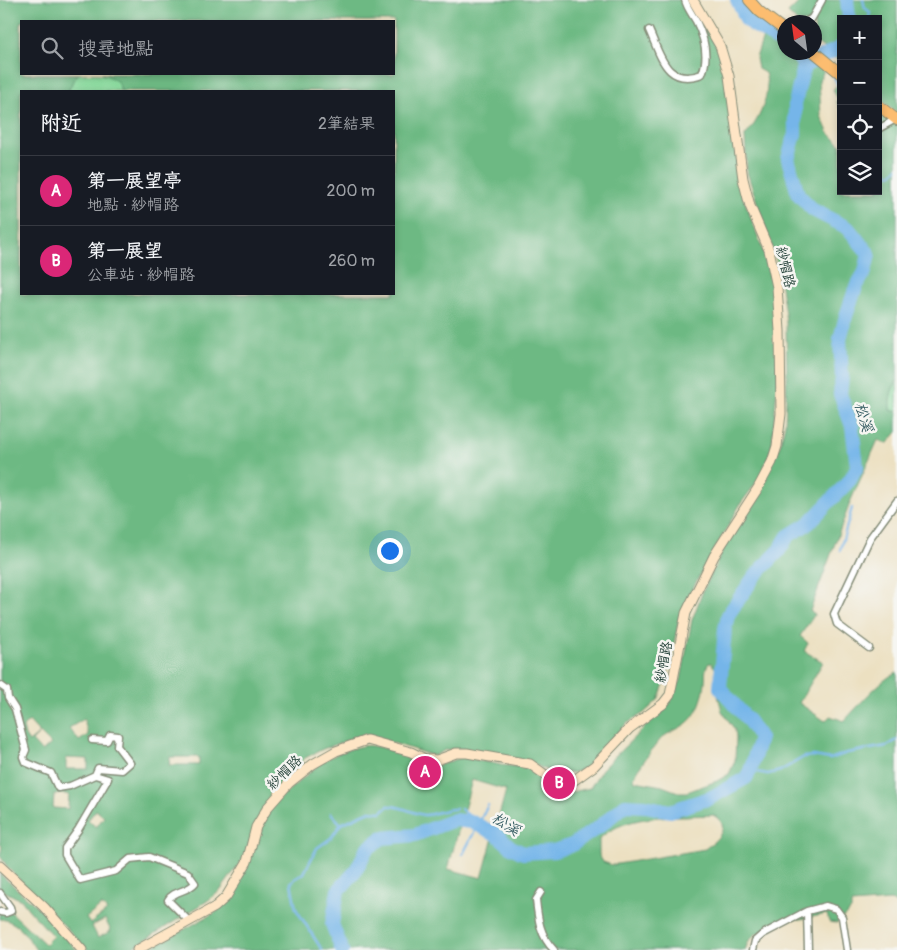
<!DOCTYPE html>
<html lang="zh-TW">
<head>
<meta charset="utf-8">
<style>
  body { margin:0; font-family:Pangolin,"LXGW WenKai TC",sans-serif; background:#242831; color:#f1f3f6 }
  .controls { position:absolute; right:15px; top:15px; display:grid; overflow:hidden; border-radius:0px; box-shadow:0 2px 8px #0003 }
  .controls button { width:45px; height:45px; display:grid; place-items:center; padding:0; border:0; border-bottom:1px solid #363941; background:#171b24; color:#f1f3f6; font:25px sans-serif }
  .compass { position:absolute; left:777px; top:15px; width:45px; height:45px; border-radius:50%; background:#171b24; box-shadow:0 2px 8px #0003; rotate:331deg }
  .you { position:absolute; left:389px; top:550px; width:18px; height:18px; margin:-12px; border:4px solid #fff; border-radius:50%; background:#1a73e8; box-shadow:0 0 0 8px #1a73e833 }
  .badge { display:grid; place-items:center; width:32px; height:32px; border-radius:50%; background:#db2777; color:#fff; font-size:16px; font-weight:700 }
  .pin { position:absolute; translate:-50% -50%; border:2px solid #fff; box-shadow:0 1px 5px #0006 }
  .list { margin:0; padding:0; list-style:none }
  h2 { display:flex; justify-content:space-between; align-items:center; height:65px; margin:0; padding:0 20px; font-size:21px }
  h2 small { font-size:16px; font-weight:400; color:#9ea1a6 }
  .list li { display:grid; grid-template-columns:32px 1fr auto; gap:15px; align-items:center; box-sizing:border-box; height:70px; padding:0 20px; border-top:1px solid #363941 }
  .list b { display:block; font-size:19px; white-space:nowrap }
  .list p { margin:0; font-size:16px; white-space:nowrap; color:#9ea1a6 }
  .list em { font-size:16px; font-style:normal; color:#9ea1a6 }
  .icon { flex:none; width:28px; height:28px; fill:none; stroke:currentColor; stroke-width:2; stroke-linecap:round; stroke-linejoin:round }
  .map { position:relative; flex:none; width:897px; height:950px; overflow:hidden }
  .search { position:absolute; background:#171b24; box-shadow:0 2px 8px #0003; left:20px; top:20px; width:375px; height:55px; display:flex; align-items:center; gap:12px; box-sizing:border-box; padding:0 18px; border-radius:0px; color:#9ea1a6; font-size:19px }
  .panel { position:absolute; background:#171b24; box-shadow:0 2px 8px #0003; left:20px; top:90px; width:375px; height:205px; border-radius:0px }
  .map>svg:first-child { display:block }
  .green { fill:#87d99b; stroke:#538b68 }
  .forest { fill:#6db983; stroke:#467b5c; fill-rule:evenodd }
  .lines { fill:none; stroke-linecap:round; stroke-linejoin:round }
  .stream { stroke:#75b5e9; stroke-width:2.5 }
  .river { stroke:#75b5e9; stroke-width:14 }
  .street-casing { stroke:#868e7a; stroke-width:9 }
  .secondary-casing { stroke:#868e7a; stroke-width:11 }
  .primary-casing { stroke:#868e7a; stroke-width:12 }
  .street { stroke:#fff; stroke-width:6 }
  .secondary { stroke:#fee5c5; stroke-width:9 }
  .primary { stroke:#fcbd6f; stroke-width:10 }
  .labels { text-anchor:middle; stroke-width:5; stroke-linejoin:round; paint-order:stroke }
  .street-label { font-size:14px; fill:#1f3d34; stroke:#f6f6f2 }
  .water-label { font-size:15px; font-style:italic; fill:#345b61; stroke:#f6f6f2 }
</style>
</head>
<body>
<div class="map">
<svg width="897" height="950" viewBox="0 0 897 950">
  <rect width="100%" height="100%" fill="#f6f6f2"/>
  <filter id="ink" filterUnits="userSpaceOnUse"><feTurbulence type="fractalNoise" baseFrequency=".02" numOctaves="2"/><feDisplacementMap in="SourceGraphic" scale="10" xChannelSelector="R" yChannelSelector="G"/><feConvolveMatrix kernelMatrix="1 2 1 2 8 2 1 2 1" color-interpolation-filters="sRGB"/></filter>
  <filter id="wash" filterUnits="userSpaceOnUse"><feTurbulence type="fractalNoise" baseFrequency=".0096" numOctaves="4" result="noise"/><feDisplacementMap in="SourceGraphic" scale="20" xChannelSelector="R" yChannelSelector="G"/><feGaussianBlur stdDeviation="1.12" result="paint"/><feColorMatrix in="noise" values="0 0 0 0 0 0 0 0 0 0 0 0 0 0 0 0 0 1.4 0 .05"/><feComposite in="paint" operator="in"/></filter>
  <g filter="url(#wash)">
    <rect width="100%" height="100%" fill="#ece0c1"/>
    <!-- green -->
    <path class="green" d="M 78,74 C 94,74 118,70 121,91 L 68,91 L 74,79 Z
      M 897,381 L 897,412 L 890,410 C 889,399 891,390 897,381 Z"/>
    <!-- forest -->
    <path class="forest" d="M 0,0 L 690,0 L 718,46 L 726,77 L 741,191 L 764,253 L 772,285 L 778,374 L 772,446 L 760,478 L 741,503 L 690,593 L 679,619 L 667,676 L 658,700 L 644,713 L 626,724 L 586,767 L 575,772 L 555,774 L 531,763 L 458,748 L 445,750 L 434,756 L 365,734 L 323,749 L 305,758 L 268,801 L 243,859 L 220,891 L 207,901 L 129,950 L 88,950 L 9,869 L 0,856 L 2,847 L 0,843 ZM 21,21 L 394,21 L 394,74 L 101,74 C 111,77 119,79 121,91 L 394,91 L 394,294 L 21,294 L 21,91 L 68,91 L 74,79 L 78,74 L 21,74 ZM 84,719 L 88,735 L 79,741 L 69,728 ZM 29,721 L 40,733 L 29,742 L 25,736 L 23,727 ZM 40,733 L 51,744 L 42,752 L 32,741 ZM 199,757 L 199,765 L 169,765 L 170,757 ZM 66,758 L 88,759 L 88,769 L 66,769 ZM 54,794 L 69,794 L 68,809 L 53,808 ZM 96,810 L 104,817 L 96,827 L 88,820 ZM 102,905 L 107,911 L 90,924 L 86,918 ZM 105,919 L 111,931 L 98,938 L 92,926 Z
      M 801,0 L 897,0 L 897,113 L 878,98 L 878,19 L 841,19 L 841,62 L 815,41 L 814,22 L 797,22 L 788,13 Z
      M 747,4 L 760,21 L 784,37 L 784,52 L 805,53 L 823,69 L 823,73 L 819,80 L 821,116 L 828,132 L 841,145 L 841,191 L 878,191 L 878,127 L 883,124 L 878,118 L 878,109 L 897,125 L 897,381 C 891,390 889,399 890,410 L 897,412 L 897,432 L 887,444 L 878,440 L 851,500 L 810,611 L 815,614 L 800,636 L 808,643 L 804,651 L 823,662 L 799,703 L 825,721 L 830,716 L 844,721 C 861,704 875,684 897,672 L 897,903 L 890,901 L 851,904 L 851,910 L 837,923 L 829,922 L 827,914 L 801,919 L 788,918 L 754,935 L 748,942 L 745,950 L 147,950 L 216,912 L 233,897 L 259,829 L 276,801 L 323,761 C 334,755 350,748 363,746 C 380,743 417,760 434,767 L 463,757 L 501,765 L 530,768 L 544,778 L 541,784 L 558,795 L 590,788 L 602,769 L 649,723 L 666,709 L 681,680 L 692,620 L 703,591 L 731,534 L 780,446 L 785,424 L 787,376 L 786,321 L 778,266 L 747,172 L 745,136 C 759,121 772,94 765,73 L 758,69 L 756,58 L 763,37 L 751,29 ZM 709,663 L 711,663 L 717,670 L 716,688 L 722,711 L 735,730 L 736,737 L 735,761 L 729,774 L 717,781 L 687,792 L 678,792 L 662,786 L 635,781 L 634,778 C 636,771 657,742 663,737 C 672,730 684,728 692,718 C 700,708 704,694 705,682 C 706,675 704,669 709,663 ZM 472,780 L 506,790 L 482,878 L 448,869 ZM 713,815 C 733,826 717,840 705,849 L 612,865 L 603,862 L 599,855 L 599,839 C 620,819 657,816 685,816 C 695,815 704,816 713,815 Z
      M 838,84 L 841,85 L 841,111 L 837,102 L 838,99 L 833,90 Z
      M 0,874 L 41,910 L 77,950 L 36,950 C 27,936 18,921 0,919 L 0,908 L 12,913 L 45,944 L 53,936 L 28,909 L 23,901 L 0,889 Z"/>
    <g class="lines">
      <!-- stream -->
      <path class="stream" d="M 863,0 L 865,8 L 870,12 L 869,19
        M 837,74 L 834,77 L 841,92
        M 878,171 L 892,174 L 897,168
        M 840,550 L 852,508
        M 750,771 L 768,774 L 780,771 L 804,757 L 814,756 L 830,759 L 847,753 L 887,746 L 897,740
        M 461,809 L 468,815 L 472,822
        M 331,813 L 341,824
        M 463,854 L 488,805
        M 322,950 L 296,909 L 291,883 C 293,878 300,877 304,873 L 317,848 L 331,838 L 341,824 L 370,811 L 381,812 L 388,806 C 400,805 414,814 424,815 C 435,815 445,808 456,809"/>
      <!-- river -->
      <path class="river" d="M 737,0 L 747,21 L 784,44
        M 847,0 L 849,19
        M 804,66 L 841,47
        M 342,950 L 332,924 L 338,891 L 355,872 L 367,849 L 382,838 L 415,835 L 454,820 L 472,822 L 496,834 L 511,847 L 523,853 L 554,851 L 572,845 L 600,826 L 625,805 L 646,806 L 670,811 L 710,798 L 746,778 L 750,771 L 760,738 L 749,721 L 720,688 L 725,629 L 728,615 L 754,577 L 778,552 L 788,536 L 809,523 L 850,480 L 857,467 L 852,426 L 840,394 L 842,377 L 840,339 L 846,316 L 856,287 L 865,272 L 869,254 L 848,228 L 813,210 L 798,194 L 788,159 L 795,134 L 795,103 L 804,66 L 795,52"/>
    </g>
  </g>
  <g filter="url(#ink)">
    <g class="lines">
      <!-- street casing -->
      <g class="street-casing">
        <path id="street" d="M 806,22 L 812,18 L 822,0
          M 649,30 C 661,56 666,87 702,74 C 709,57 704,37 696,21 C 692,14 687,8 685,0
          M 878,129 L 896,119
          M 869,648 L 837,624 L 834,614 L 870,538 L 897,501
          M 0,685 L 7,690 L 8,698 L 15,709 L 26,750 L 23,757 L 25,762 L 51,773 L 58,788 L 70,786 L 95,775 L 108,779 L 78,830 L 65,848 L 65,855 L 80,880 L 116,871 L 130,859 L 149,857 L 188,873 L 195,883 C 188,892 174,890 168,900 L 189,921
          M 92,740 L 107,741 L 110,735 L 118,736 L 117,746 L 130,763 L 122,770 L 98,768 L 95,775
          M 541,892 L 536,900 C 538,919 540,936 554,950
          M 0,893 L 10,907 L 11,911 L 6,913 L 0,912
          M 807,911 L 808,950
          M 753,950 L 755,941 L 763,934 L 807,911 L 826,906 L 836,909 L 842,917 L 847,950"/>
      </g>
      <!-- secondary casing -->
      <g class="secondary-casing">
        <path id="secondary" d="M 0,866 L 44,907 L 82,950
          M 137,950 L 215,907 L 226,897 L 247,862 L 256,827 L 268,807 L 289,783 L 313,764 L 336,751 L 367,740 L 411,752 L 425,759 L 437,760 L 456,753 L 467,753 L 530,764 L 551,779 L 573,781 L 594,766 L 630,728 L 663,704 L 670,695 L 686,613 L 714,556 L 758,488 L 772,462 L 777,446 L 781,414 L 780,331 L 777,287 L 769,250 L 750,206 L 743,179 L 729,76 L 720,46 L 693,0"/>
      </g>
      <!-- primary casing -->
      <g class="primary-casing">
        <path id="primary" d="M 749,0 L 759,11 L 784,30
          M 814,52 L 841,74
          M 878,105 L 897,120"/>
      </g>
      <!-- street -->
      <use href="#street" class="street"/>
      <!-- secondary -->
      <use href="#secondary" class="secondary"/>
      <!-- primary -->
      <use href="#primary" class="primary"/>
    </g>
  </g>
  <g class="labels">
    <!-- street labels -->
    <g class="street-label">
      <text transform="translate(786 267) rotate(77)" y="5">紗帽路</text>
      <text transform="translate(663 662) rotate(-79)" y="5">紗帽路</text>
      <text transform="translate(284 772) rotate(-44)" y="5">紗帽路</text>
    </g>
    <!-- water labels -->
    <g class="water-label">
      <text transform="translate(864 417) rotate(74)" y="5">松溪</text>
      <text transform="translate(506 824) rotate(32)" y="5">松溪</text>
    </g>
  </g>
</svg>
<div class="controls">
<button>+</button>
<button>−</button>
<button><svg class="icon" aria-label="locate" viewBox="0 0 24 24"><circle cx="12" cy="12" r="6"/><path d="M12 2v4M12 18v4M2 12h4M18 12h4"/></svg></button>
<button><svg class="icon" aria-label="layers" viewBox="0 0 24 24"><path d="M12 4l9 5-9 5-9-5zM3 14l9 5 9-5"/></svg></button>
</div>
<svg class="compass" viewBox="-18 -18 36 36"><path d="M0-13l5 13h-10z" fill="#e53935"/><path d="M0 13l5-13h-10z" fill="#9ea1a6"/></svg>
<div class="you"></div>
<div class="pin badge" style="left:425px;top:772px">A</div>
<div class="pin badge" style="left:559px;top:783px">B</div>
<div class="search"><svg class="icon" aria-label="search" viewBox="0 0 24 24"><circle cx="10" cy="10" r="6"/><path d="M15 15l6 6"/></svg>搜尋地點</div>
<section class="panel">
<h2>附近<small>2筆結果</small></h2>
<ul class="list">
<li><span class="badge">A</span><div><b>第一展望亭</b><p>地點 · 紗帽路</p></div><em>200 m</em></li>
<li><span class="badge">B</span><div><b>第一展望</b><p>公車站 · 紗帽路</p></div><em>260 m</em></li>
</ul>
</section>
</div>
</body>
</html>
